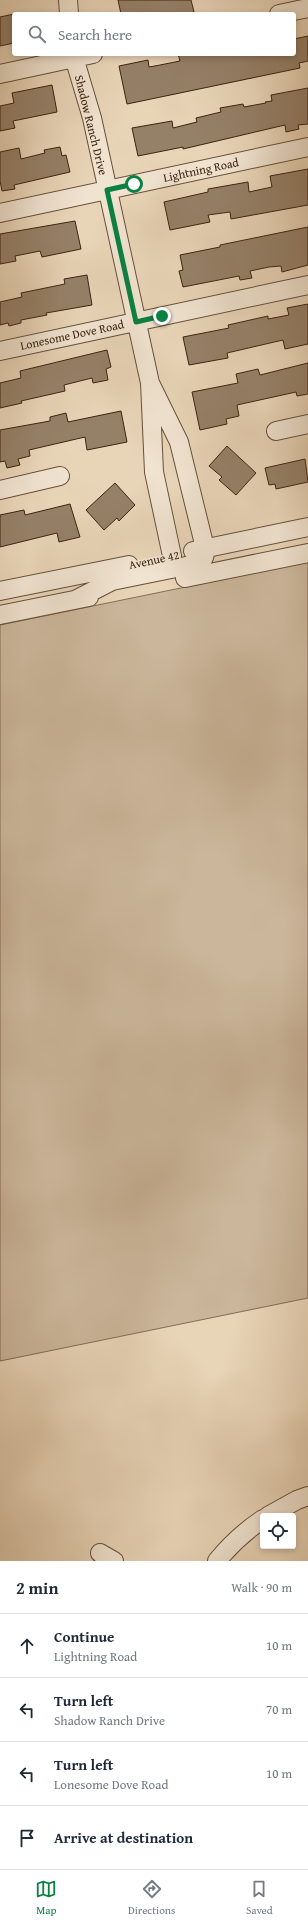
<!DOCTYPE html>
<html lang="en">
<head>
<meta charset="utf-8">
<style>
  body { margin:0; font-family:"Gentium Book Plus",serif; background:#f2f2f3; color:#1f2937 }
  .controls { position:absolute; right:12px; bottom:12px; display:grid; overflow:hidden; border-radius:4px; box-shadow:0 2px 6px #0003 }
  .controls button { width:36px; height:36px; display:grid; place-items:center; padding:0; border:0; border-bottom:1px solid #e0e1e3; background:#fff; color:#1f2937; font:20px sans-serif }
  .stop { position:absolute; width:12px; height:12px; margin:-9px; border:3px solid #0b8043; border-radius:50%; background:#fff }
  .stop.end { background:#0b8043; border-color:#fff; box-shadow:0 1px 4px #0008 }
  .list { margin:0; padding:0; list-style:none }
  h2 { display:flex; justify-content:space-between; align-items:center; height:52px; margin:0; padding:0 16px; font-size:17px }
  h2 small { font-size:13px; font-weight:400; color:#747a83 }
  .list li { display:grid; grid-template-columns:26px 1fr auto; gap:12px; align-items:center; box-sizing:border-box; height:64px; padding:0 16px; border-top:1px solid #e0e1e3 }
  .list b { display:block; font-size:15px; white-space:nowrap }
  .list p { margin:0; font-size:13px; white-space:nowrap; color:#747a83 }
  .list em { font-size:13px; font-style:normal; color:#747a83 }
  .icon { flex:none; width:22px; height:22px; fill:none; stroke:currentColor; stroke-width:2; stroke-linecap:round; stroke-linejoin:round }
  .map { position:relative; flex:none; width:308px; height:1561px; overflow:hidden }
  .search { position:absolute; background:#fff; box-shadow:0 2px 6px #0003; left:12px; right:12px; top:12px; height:44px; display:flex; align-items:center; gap:10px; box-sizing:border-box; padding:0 14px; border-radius:4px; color:#747a83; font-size:15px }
  .sheet { height:308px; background:#fff }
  nav { display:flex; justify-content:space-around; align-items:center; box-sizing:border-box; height:56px; border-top:1px solid #e0e1e3; background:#fff; font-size:11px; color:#747a83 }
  nav a { display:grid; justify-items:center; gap:2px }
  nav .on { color:#0b8043 }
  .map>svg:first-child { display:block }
  .green { fill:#cbb69b; stroke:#846d56 }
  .building { fill:#958068; stroke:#3c2412 }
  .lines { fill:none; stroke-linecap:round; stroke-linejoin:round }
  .minor-casing { stroke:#67503b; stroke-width:20 }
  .minor { stroke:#f0e3d0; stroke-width:18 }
  .route { stroke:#0b8043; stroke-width:5 }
  .labels { text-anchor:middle; stroke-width:3; stroke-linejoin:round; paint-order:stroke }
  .street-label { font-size:12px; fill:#3c2412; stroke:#f0e3d0 }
</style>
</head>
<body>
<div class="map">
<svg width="308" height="1561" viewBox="0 0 308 1561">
  <rect width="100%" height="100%" fill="#e8d4b7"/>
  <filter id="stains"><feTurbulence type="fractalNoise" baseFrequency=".005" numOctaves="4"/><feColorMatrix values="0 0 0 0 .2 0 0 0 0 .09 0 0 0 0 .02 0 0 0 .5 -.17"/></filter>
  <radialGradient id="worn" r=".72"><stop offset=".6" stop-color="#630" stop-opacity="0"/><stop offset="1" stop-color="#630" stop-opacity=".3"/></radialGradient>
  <!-- green -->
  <path class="green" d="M 308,562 L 308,1298 L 0,1361 L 0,625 Z"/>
  <!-- building -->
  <path class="building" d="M 118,0 L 191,0 L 194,12 L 187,14 L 121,14 Z
    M 14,14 L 14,43 L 0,46 L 0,17 Z
    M 308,36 L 308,61 L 299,63 L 300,68 L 127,104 L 119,66 L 148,60 L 149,67 L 160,65 L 180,61 L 178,54 L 294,54 L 294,39 Z
    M 52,85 L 57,112 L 13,121 L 15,128 L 0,131 L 0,106 L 14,103 L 12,93 Z
    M 308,88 L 308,124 L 298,125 L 299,129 L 286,132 L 285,125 L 183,149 L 183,147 L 138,156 L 132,128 L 172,121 L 173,128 L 197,122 L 196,118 L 221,112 L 220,108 L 243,104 L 244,107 L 266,103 L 265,102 L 272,101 L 271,95 Z
    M 60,147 L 62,156 L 66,155 L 70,172 L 14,185 L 15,189 L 2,191 L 0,181 L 0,152 L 19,148 L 21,159 L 45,153 L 44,150 Z
    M 308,169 L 308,205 L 231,219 L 230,212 L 208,215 L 210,222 L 170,230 L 164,202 L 208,192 L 208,189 L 248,182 L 249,192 L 272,187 L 270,176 Z
    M 75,221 L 81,249 L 42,257 L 40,251 L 15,256 L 16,261 L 0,264 L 0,234 Z
    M 308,227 L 308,265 L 282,272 L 281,266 L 269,267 L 250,271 L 252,278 L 240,280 L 239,276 L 183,287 L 179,271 L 183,270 L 180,255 L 220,247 L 220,245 Z
    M 87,275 L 92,305 L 46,313 L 47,315 L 21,320 L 21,323 L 9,326 L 8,323 L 0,325 L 0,302 L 22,297 L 21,293 L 65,284 L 64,279 Z
    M 308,304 L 308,344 L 285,349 L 283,340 L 227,353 L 228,358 L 189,365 L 183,337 L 229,328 L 228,325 L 268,316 L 268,319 L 289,315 L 287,308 Z
    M 107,350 L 111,367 L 106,369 L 108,380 L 93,383 L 92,378 L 64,385 L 65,391 L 21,401 L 22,403 L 0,408 L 0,383 L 21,378 L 20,371 Z
    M 308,363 L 308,394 L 297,396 L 296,392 L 237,405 L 239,416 L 226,419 L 227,424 L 200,430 L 192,392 L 238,383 L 236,374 L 258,369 L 260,375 Z
    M 121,411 L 127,442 L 87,450 L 85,437 L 29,450 L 30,456 L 18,459 L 20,465 L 7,468 L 5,461 L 0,462 L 0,430 L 50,421 L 50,417 L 66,413 L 68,422 Z
    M 227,446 L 256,473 L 236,495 L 219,480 L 222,477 L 209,466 Z
    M 305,459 L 308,482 L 276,489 L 275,484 L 269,485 L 265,468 Z
    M 115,483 L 135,505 L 119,521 L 117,518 L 104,530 L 86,510 Z
    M 70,504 L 80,537 L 59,542 L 57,533 L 0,547 L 0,515 L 24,510 L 25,515 Z"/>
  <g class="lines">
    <!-- minor casing -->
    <g class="minor-casing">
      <path id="minor" d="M 68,0 L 69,14
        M 279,14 L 308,8
        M 73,54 L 92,118 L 150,383
        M 0,74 L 93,54
        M 0,213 L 308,147
        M 0,351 L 308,285
        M 276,431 L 308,424
        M 0,490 L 60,476
        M 193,551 L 308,527
        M 185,578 L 308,553
        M 0,591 L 129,565
        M 77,599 L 112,581 L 191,565 C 202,562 206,560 205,548 L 179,442 L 150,383 L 154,472 L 172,556
        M 0,615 L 89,597
        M 268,1516 L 297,1500 L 308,1496
        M 100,1553 L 114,1561
        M 217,1561 C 230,1545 245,1531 263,1519"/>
    </g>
    <!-- minor -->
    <use href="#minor" class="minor"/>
  </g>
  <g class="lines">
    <!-- route -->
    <path class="route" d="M 134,184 L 107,190 L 136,322 L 162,316"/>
  </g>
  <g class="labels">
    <!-- street labels -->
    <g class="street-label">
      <text transform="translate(91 125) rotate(76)" y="4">Shadow Ranch Drive</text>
      <text transform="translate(201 170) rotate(-12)" y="4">Lightning Road</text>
      <text transform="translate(72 335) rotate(-12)" y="4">Lonesome Dove Road</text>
      <text transform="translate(154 560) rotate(-12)" y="4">Avenue 42</text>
    </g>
  </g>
  <rect width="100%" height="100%" filter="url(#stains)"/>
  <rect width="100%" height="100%" fill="url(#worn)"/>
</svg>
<div class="controls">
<button><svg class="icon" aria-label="locate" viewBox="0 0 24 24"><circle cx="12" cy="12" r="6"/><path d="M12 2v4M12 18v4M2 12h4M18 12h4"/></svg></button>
</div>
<div class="stop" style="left:134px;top:184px"></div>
<div class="stop end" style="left:162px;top:316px"></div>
<div class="search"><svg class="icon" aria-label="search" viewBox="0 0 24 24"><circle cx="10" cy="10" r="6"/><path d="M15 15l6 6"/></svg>Search here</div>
</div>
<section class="sheet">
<h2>2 min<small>Walk · 90 m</small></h2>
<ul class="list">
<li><svg class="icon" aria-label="ahead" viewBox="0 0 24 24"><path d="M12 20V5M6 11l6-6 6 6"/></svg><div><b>Continue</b><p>Lightning Road</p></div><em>10 m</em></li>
<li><svg class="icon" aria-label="left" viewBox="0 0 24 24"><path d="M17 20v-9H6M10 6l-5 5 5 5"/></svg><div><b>Turn left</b><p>Shadow Ranch Drive</p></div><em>70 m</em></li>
<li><svg class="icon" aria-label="left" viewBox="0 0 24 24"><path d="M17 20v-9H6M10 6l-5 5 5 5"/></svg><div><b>Turn left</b><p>Lonesome Dove Road</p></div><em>10 m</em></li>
<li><svg class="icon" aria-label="arrive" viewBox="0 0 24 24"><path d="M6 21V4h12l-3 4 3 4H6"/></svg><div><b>Arrive at destination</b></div></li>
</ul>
</section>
<nav>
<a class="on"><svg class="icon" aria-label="map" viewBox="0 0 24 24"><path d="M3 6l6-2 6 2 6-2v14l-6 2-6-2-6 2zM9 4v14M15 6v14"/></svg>Map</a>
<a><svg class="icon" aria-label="directions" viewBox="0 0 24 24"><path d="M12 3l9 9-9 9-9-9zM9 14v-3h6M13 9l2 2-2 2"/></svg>Directions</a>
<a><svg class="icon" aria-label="saved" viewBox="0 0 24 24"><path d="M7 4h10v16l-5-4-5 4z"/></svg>Saved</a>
</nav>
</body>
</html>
